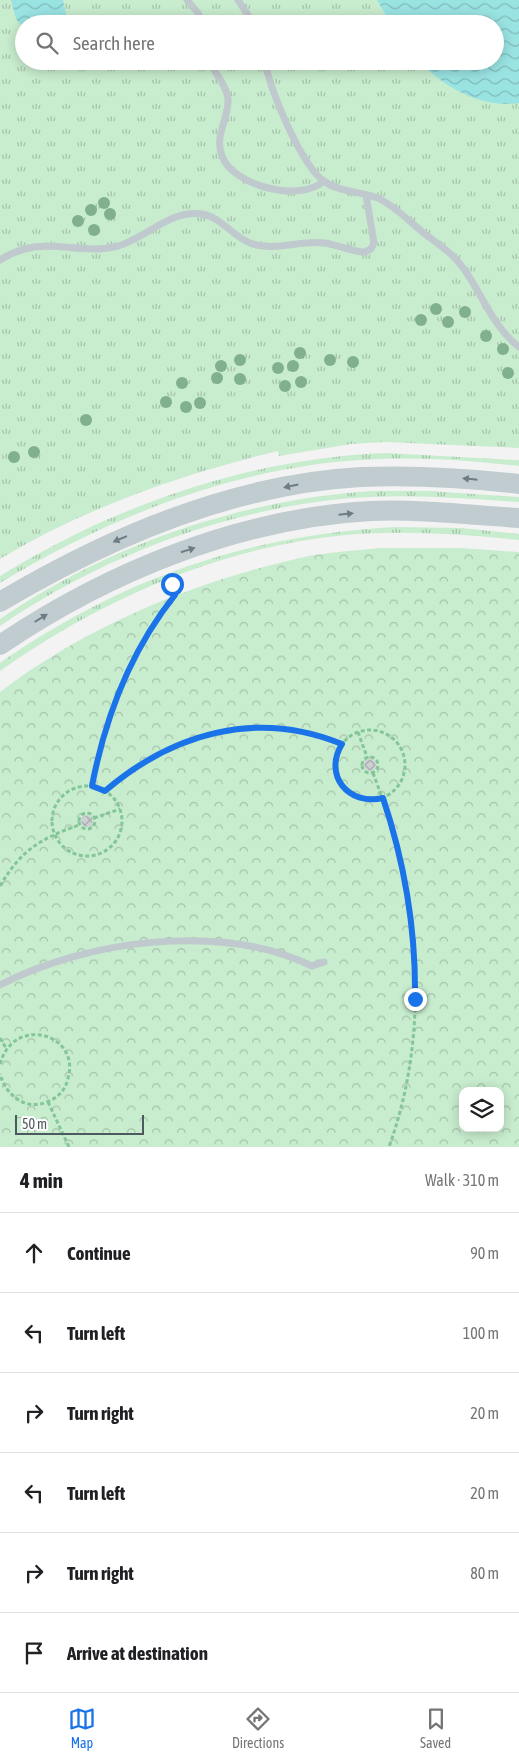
<!DOCTYPE html>
<html lang="en">
<head>
<meta charset="utf-8">
<style>
  body { margin:0; font-family:"Asap Condensed",sans-serif; background:#f6f6f6; color:#202124 }
  .controls { position:absolute; right:15px; bottom:15px; display:grid; overflow:hidden; border-radius:10px; box-shadow:0 2px 12px #0003 }
  .controls button { width:45px; height:45px; display:grid; place-items:center; padding:0; border:0; border-bottom:1px solid #e0e0e0; background:#fff; color:#202124; font:25px sans-serif }
  .scale { position:absolute; left:15px; bottom:12px; width:129px; box-sizing:border-box; padding-left:5px; border:2px solid #4c595e; border-top:0; font-size:14px; line-height:18px; white-space:nowrap; color:#4c595e; -webkit-text-stroke:4px #fff; paint-order:stroke }
  .stop { position:absolute; width:15px; height:15px; margin:-11px; border:4px solid #1a73e8; border-radius:50%; background:#fff }
  .stop.end { background:#1a73e8; border-color:#fff; box-shadow:0 1px 5px #0008 }
  .list { margin:0; padding:0; list-style:none }
  h2 { display:flex; justify-content:space-between; align-items:center; height:65px; margin:0; padding:0 20px; font-size:21px }
  h2 small { font-size:16px; font-weight:400; color:#757577 }
  .list li { display:grid; grid-template-columns:32px 1fr auto; gap:15px; align-items:center; box-sizing:border-box; height:80px; padding:0 20px; border-top:1px solid #e0e0e0 }
  .list b { display:block; font-size:19px; white-space:nowrap }
  .list em { font-size:16px; font-style:normal; color:#757577 }
  .icon { flex:none; width:28px; height:28px; fill:none; stroke:currentColor; stroke-width:2; stroke-linecap:round; stroke-linejoin:round }
  .map { position:relative; flex:none; width:519px; height:1147px; overflow:hidden }
  .search { position:absolute; background:#fff; box-shadow:0 2px 12px #0003; left:15px; right:15px; top:15px; height:55px; display:flex; align-items:center; gap:12px; box-sizing:border-box; padding:0 18px; border-radius:28px; color:#757577; font-size:19px }
  .sheet { height:545px; background:#fff }
  nav { display:flex; justify-content:space-around; align-items:center; box-sizing:border-box; height:70px; border-top:1px solid #e0e0e0; background:#fff; font-size:14px; color:#757577 }
  nav a { display:grid; justify-items:center; gap:2px }
  nav .on { color:#1a73e8 }
  .map>svg:first-child { display:block }
  .grass { fill:url(#grass-tufts); fill-rule:evenodd }
  .park { fill:url(#park-crowns); fill-rule:evenodd }
  .water { fill:url(#water-waves) }
  .building { fill:url(#building-cross-hatch); stroke:#d7dadd }
  .lines { fill:none; stroke-linecap:round; stroke-linejoin:round }
  .path { stroke:#83c697; stroke-width:3; stroke-dasharray:4 2.5; stroke-linecap:butt }
  .lane { stroke:#c0c9cd; stroke-width:7 }
  .secondary { stroke:#c1ccd1; stroke-width:20 }
  .tree { fill:#81b08e }
  .oneway { fill:#6f7c80 }
  .route { stroke:#1a73e8; stroke-width:6 }
</style>
</head>
<body>
<div class="map">
<svg width="519" height="1147" viewBox="0 0 519 1147">
  <defs>
    <pattern id="grass-tufts" width="24" height="20" patternUnits="userSpaceOnUse" patternTransform="scale(1.25)"><rect width="24" height="20" fill="#c8ecce"/><path d="M3 7l-1-3M5 7V3M7 7l1-3M15 17l-1-3M17 17v-4M19 17l1-3" fill="none" stroke="#a5c2aa"/></pattern>
    <pattern id="park-crowns" width="20" height="18" patternUnits="userSpaceOnUse" patternTransform="scale(1.25)"><rect width="20" height="18" fill="#c8ecce"/><path d="M2 6a3 3 0 1 1 6 0M12 15a3 3 0 1 1 6 0" fill="none" stroke="#a5c2aa"/></pattern>
    <pattern id="water-waves" width="16" height="10" patternUnits="userSpaceOnUse" patternTransform="scale(1.25)"><rect width="16" height="10" fill="#9ae3e3"/><path d="M0 5q4-4 8 0t8 0" fill="none" stroke="#80bbbb"/></pattern>
    <pattern id="building-cross-hatch" width="8" height="8" patternUnits="userSpaceOnUse" patternTransform="scale(1.25)"><rect width="8" height="8" fill="#cdd1d4"/><path d="M0 0l8 8M0 8l8-8" fill="none" stroke="#a9adaf"/></pattern>
  </defs>
  <rect width="100%" height="100%" fill="#f4f3f3"/>
  <!-- grass -->
  <path class="grass" d="M 0,0 L 519,0 L 519,448 L 385,442 L 351,444 L 279,456 L 278,451 C 180,475 87,507 0,559 ZM 24,24 L 495,24 L 495,61 L 24,61 Z
    M 386,453 L 516,460 L 519,460 L 519,466 C 467,460 412,456 360,460 C 233,468 107,518 0,583 L 0,576 C 115,505 250,458 386,453 Z
    M 373,491 L 430,491 L 519,497 L 519,502 C 460,498 401,493 341,499 C 221,511 99,558 0,626 L 0,619 C 108,545 242,499 373,491 Z
    M 395,527 L 461,528 L 519,534 L 519,540 C 461,534 403,530 345,535 C 221,547 101,599 0,671 L 0,663 C 121,579 247,535 395,527 Z"/>
  <!-- park -->
  <path class="park" d="M 379,548 L 461,548 L 519,552 L 519,1147 L 0,1147 L 0,692 C 88,625 196,581 304,557 C 328,552 354,551 379,548 ZM 463,1091 L 500,1091 L 500,1128 L 463,1128 Z"/>
  <!-- water -->
  <path class="water" d="M 11,0 L 63,0 L 68,24 L 24,24 L 24,28 L 16,19 Z
    M 377,0 L 519,0 L 519,103 C 483,109 443,87 419,61 L 495,61 L 495,24 L 391,24 Z"/>
  <!-- building -->
  <path class="building" d="M364 765a6 6 0 1 1 12 0a6 6 0 1 1-12 0Z
    M81 821a6 6 0 1 1 12 0a6 6 0 1 1-12 0Z"/>
  <g class="lines">
    <!-- path -->
    <path class="path" d="M335 765a35 35 0 1 1 70 0a35 35 0 1 1-70 0Z
      M 358,732 L 367,757
      M362 765a8 8 0 1 1 16 0a8 8 0 1 1-16 0Z
      M 373,773 C 418,891 433,1025 389,1147
      M52 821a35 35 0 1 1 70 0a35 35 0 1 1-70 0Z
      M 92,786 C 105,718 131,650 175,595 L 172,583
      M 105,791 C 173,733 257,709 342,744
      M79 821a8 8 0 1 1 16 0a8 8 0 1 1-16 0Z
      M 94,818 L 120,809
      M 0,886 C 22,849 40,839 79,825
      M 0,1038 L 6,1048
      M 0,1064 C 14,1014 81,1034 68,1078 C 66,1089 59,1097 49,1101 C 27,1112 6,1096 0,1074
      M 48,1102 L 69,1147"/>
    <!-- lane -->
    <path class="lane" d="M 187,0 L 198,13 L 203,24
      M 238,0 L 254,24
      M 209,61 C 215,73 227,86 228,99 C 229,119 214,135 222,156 C 233,186 300,203 324,181
      M 265,61 C 269,89 302,167 325,182 C 341,193 363,191 380,199 C 397,208 410,222 425,234 C 434,241 443,247 452,255 C 479,282 488,323 519,347
      M 0,260 C 43,232 76,257 118,246 C 146,238 171,209 202,214 C 221,217 232,236 250,243 C 274,252 300,240 325,243 C 338,245 352,252 365,252 L 371,249 L 374,243 L 366,195
      M 0,985 C 87,940 221,922 312,966 L 324,962"/>
    <!-- secondary -->
    <path class="secondary" d="M 0,602 C 109,537 232,484 361,477 C 413,475 467,478 519,484
      M 0,645 C 108,572 239,518 371,511 C 420,509 470,515 519,518"/>
  </g>
  <!-- trees -->
  <g class="tree">
    <circle cx="104" cy="203" r="6"/>
    <circle cx="91" cy="210" r="6"/>
    <circle cx="110" cy="214" r="6"/>
    <circle cx="78" cy="221" r="6"/>
    <circle cx="94" cy="230" r="6"/>
    <circle cx="436" cy="309" r="6"/>
    <circle cx="465" cy="312" r="6"/>
    <circle cx="421" cy="320" r="6"/>
    <circle cx="448" cy="322" r="6"/>
    <circle cx="486" cy="336" r="6"/>
    <circle cx="503" cy="349" r="6"/>
    <circle cx="300" cy="353" r="6"/>
    <circle cx="240" cy="360" r="6"/>
    <circle cx="330" cy="360" r="6"/>
    <circle cx="353" cy="362" r="6"/>
    <circle cx="221" cy="366" r="6"/>
    <circle cx="293" cy="366" r="6"/>
    <circle cx="278" cy="368" r="6"/>
    <circle cx="508" cy="373" r="6"/>
    <circle cx="217" cy="378" r="6"/>
    <circle cx="240" cy="379" r="6"/>
    <circle cx="301" cy="382" r="6"/>
    <circle cx="182" cy="383" r="6"/>
    <circle cx="285" cy="386" r="6"/>
    <circle cx="166" cy="402" r="6"/>
    <circle cx="200" cy="403" r="6"/>
    <circle cx="186" cy="407" r="6"/>
    <circle cx="86" cy="420" r="6"/>
    <circle cx="34" cy="452" r="6"/>
    <circle cx="14" cy="457" r="6"/>
  </g>
  <!-- one-way arrows -->
  <defs><path id="oneway-solid" d="M-6-.8H1V-3.2L6.5 0L1 3.2V.8H-6Z" transform="scale(1.25)"/></defs>
  <g class="oneway">
    <use href="#oneway-solid" transform="translate(470 479) rotate(-174)"/>
    <use href="#oneway-solid" transform="translate(291 486) rotate(168)"/>
    <use href="#oneway-solid" transform="translate(346 514) rotate(-6)"/>
    <use href="#oneway-solid" transform="translate(120 539) rotate(157)"/>
    <use href="#oneway-solid" transform="translate(188 550) rotate(-18)"/>
    <use href="#oneway-solid" transform="translate(41 618) rotate(-32)"/>
  </g>
  <g class="lines">
    <!-- route -->
    <path class="route" d="M 172,584 L 175,595 C 131,650 105,718 92,786 L 105,791 C 173,733 257,709 342,744 C 323,775 348,806 383,798 C 405,864 416,929 415,999"/>
  </g>
</svg>
<div class="controls">
<button><svg class="icon" aria-label="layers" viewBox="0 0 24 24"><path d="M12 4l9 5-9 5-9-5zM3 14l9 5 9-5"/></svg></button>
</div>
<div class="scale">50 m</div>
<div class="stop" style="left:172px;top:584px"></div>
<div class="stop end" style="left:415px;top:999px"></div>
<div class="search"><svg class="icon" aria-label="search" viewBox="0 0 24 24"><circle cx="10" cy="10" r="6"/><path d="M15 15l6 6"/></svg>Search here</div>
</div>
<section class="sheet">
<h2>4 min<small>Walk · 310 m</small></h2>
<ul class="list">
<li><svg class="icon" aria-label="ahead" viewBox="0 0 24 24"><path d="M12 20V5M6 11l6-6 6 6"/></svg><div><b>Continue</b></div><em>90 m</em></li>
<li><svg class="icon" aria-label="left" viewBox="0 0 24 24"><path d="M17 20v-9H6M10 6l-5 5 5 5"/></svg><div><b>Turn left</b></div><em>100 m</em></li>
<li><svg class="icon" aria-label="right" viewBox="0 0 24 24"><path d="M7 20v-9h11M14 6l5 5-5 5"/></svg><div><b>Turn right</b></div><em>20 m</em></li>
<li><svg class="icon" aria-label="left" viewBox="0 0 24 24"><path d="M17 20v-9H6M10 6l-5 5 5 5"/></svg><div><b>Turn left</b></div><em>20 m</em></li>
<li><svg class="icon" aria-label="right" viewBox="0 0 24 24"><path d="M7 20v-9h11M14 6l5 5-5 5"/></svg><div><b>Turn right</b></div><em>80 m</em></li>
<li><svg class="icon" aria-label="arrive" viewBox="0 0 24 24"><path d="M6 21V4h12l-3 4 3 4H6"/></svg><div><b>Arrive at destination</b></div></li>
</ul>
</section>
<nav>
<a class="on"><svg class="icon" aria-label="map" viewBox="0 0 24 24"><path d="M3 6l6-2 6 2 6-2v14l-6 2-6-2-6 2zM9 4v14M15 6v14"/></svg>Map</a>
<a><svg class="icon" aria-label="directions" viewBox="0 0 24 24"><path d="M12 3l9 9-9 9-9-9zM9 14v-3h6M13 9l2 2-2 2"/></svg>Directions</a>
<a><svg class="icon" aria-label="saved" viewBox="0 0 24 24"><path d="M7 4h10v16l-5-4-5 4z"/></svg>Saved</a>
</nav>
</body>
</html>
